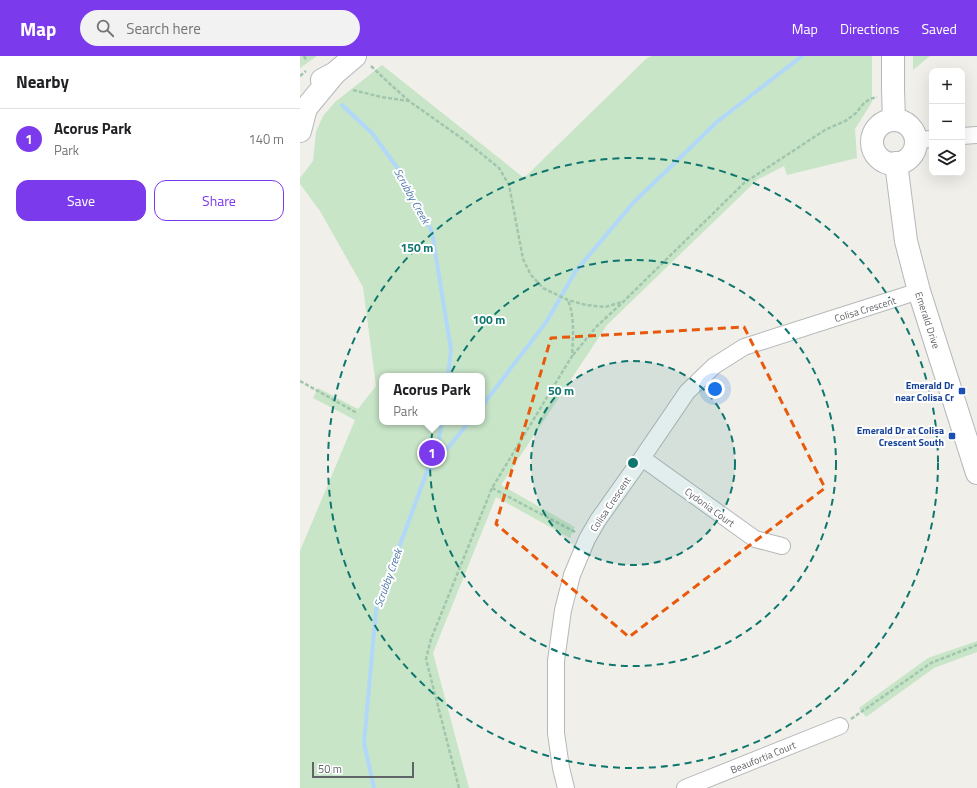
<!DOCTYPE html>
<html lang="en">
<head>
<meta charset="utf-8">
<style>
  body { margin:0; font-family:"Titillium Web",sans-serif; background:#f2f2f2; color:#202124 }
  .controls { position:absolute; right:12px; top:12px; display:grid; overflow:hidden; border-radius:8px; box-shadow:0 4px 16px #0002 }
  .controls button { width:36px; height:36px; display:grid; place-items:center; padding:0; border:0; border-bottom:1px solid #e0e0e0; background:#fff; color:#202124; font:20px sans-serif }
  .scale { position:absolute; left:12px; bottom:10px; width:102px; box-sizing:border-box; padding-left:4px; border:2px solid #606367; border-top:0; font-size:11px; line-height:14px; white-space:nowrap; color:#606367; -webkit-text-stroke:3px #fff; paint-order:stroke }
  .you { position:absolute; left:415px; top:333px; width:14px; height:14px; margin:-10px; border:3px solid #fff; border-radius:50%; background:#1a73e8; box-shadow:0 0 0 6px #1a73e833 }
  .badge { display:grid; place-items:center; width:26px; height:26px; border-radius:50%; background:#7c3aed; color:#fff; font-size:13px; font-weight:700 }
  .pin { position:absolute; translate:-50% -50%; border:2px solid #fff; box-shadow:0 1px 4px #0006 }
  .popup { position:absolute; left:79px; top:317px; width:106px; height:52px; box-sizing:border-box; display:grid; place-content:center; border-radius:8px; background:#fff; filter:drop-shadow(0 1px 3px #0005); font-size:13px; white-space:nowrap; color:#757577 }
  .popup b { font-size:15px; color:#202124 }
  .popup::after { content:''; position:absolute; left:50%; top:100%; margin-left:-8px; border:8px solid transparent; border-top-color:#fff }
  .list { margin:0; padding:0; list-style:none }
  h2 { display:flex; justify-content:space-between; align-items:center; height:52px; margin:0; padding:0 16px; font-size:17px }
  h2 small { font-size:13px; font-weight:400; color:#757577 }
  .list li { display:grid; grid-template-columns:26px 1fr auto; gap:12px; align-items:center; box-sizing:border-box; height:60px; padding:0 16px; border-top:1px solid #e0e0e0 }
  .list b { display:block; font-size:15px; white-space:nowrap }
  .list p { margin:0; font-size:13px; white-space:nowrap; color:#757577 }
  .list em { font-size:13px; font-style:normal; color:#757577 }
  .actions { display:flex; gap:8px; padding:12px 16px }
  .actions a { flex:1; padding:9px 0; border:1px solid #7c3aed; border-radius:12px; text-align:center; font-size:14px; color:#7c3aed }
  .actions .main { background:#7c3aed; color:#fff }
  .icon { flex:none; width:22px; height:22px; fill:none; stroke:currentColor; stroke-width:2; stroke-linecap:round; stroke-linejoin:round }
  .map { position:relative; flex:none; width:677px; height:732px; overflow:hidden }
  header { display:flex; align-items:center; gap:24px; box-sizing:border-box; height:56px; padding:0 20px; background:#7c3aed; color:#fff }
  header strong { font-size:19px }
  nav { display:flex; gap:22px; margin-inline-start:auto; font-size:14px }
  .search { width:280px; height:36px; background:#f2f2f2; display:flex; align-items:center; gap:10px; box-sizing:border-box; padding:0 14px; border-radius:22px; color:#757577; font-size:15px }
  main { display:flex }
  aside { flex:1; background:#fff }
  .map>svg:first-child { display:block }
  .green { fill:#c8e5c8; fill-rule:evenodd }
  .lines { fill:none; stroke-linecap:round; stroke-linejoin:round }
  .stream { stroke:#b1d8f8; stroke-width:4 }
  .street-casing { stroke:#b5b8bb; stroke-width:18 }
  .secondary-casing { stroke:#b5b7bb; stroke-width:24 }
  .path { stroke:#a1c6ad; stroke-width:2.5; stroke-dasharray:4 2; stroke-linecap:butt }
  .street { stroke:#fff; stroke-width:16 }
  .secondary { stroke:#fff; stroke-width:22 }
  .marked { fill:none; stroke:#e8590c; stroke-width:3; stroke-dasharray:8 5; stroke-linejoin:round }
  .ring { fill:none; stroke:#0f766e; stroke-width:2; stroke-dasharray:7 5 }
  .transit-dot { fill:#1a4fb4; stroke:#fff; stroke-width:1.5 }
  .labels { text-anchor:middle; stroke-width:4; stroke-linejoin:round; paint-order:stroke }
  .street-label { font-size:10px; fill:#606367; stroke:#fff }
  .transit-label { font-size:10px; font-weight:bold; fill:#164399; stroke:#fff; text-anchor:end }
  .water-label { font-size:11px; font-style:italic; fill:#4e79a9; stroke:#fff }
  .centre { fill:#0f766e; stroke:#fff; stroke-width:2 }
  .ring-label { font-size:12px; text-anchor:middle; font-weight:bold; fill:#0f766e; stroke:#fff; stroke-width:4; stroke-linejoin:round; paint-order:stroke }
</style>
</head>
<body>
<header>
<strong>Map</strong>
<div class="search"><svg class="icon" aria-label="search" viewBox="0 0 24 24"><circle cx="10" cy="10" r="6"/><path d="M15 15l6 6"/></svg>Search here</div>
<nav><a>Map</a><a>Directions</a><a>Saved</a></nav>
</header>
<main>
<aside>
<h2>Nearby<small></small></h2>
<ul class="list">
<li><span class="badge">1</span><div><b>Acorus Park</b><p>Park</p></div><em>140 m</em></li>
</ul>
<div class="actions"><a class="main">Save</a><a>Share</a></div>
</aside>
<div class="map">
<svg width="677" height="732" viewBox="0 0 677 732">
  <rect width="100%" height="100%" fill="#f0efe9"/>
  <!-- green -->
  <path class="green" d="M 0,0 L 17,0 L 0,12 Z
    M 351,0 L 572,0 L 572,46 L 555,73 L 557,102 L 487,119 L 484,110 L 457,124 L 307,269 L 201,429 L 275,471 L 270,482 L 196,441 L 133,597 L 169,732 L 0,732 L 0,495 L 55,364 L 13,342 L 18,332 L 58,353 L 76,330 L 63,231 L 20,155 L 0,128 L 0,122 L 13,105 L 16,76 L 23,60 L 35,46 L 82,9 L 224,122 L 346,3 ZM 82,320 L 182,320 L 182,366 L 82,366 Z
    M 613,0 L 630,0 L 613,14 Z
    M 677,585 L 677,596 L 634,612 L 566,661 L 559,652 L 628,602 Z"/>
  <g class="lines">
    <!-- stream -->
    <path class="stream" d="M 42,49 L 72,77 L 101,117 L 132,176 L 151,294 L 148,320
      M 182,350 L 247,265 L 275,216 L 333,147 L 418,65 L 502,0
      M 129,415 L 169,366
      M 74,732 L 64,687 L 76,554 L 139,383 L 142,366"/>
    <!-- street casing -->
    <g class="street-casing">
      <path id="street" d="M 662,80 L 677,79
        M 615,84 L 632,83
        M 342,402 L 455,483 L 482,490
        M 266,732 L 261,712 L 256,677 L 256,605 L 263,554 L 272,519 L 287,483 L 298,464 L 342,402 L 387,336 L 414,310 L 444,291 L 619,235
        M 385,732 L 540,670"/>
    </g>
    <!-- secondary casing -->
    <g class="secondary-casing">
      <path id="secondary" d="M 593,0 L 593,33 L 594,64
        M 22,24 L 35,17 L 55,0
        M572 86a22 22 0 1 1 44 0a22 22 0 1 1-44 0Z
        M 0,75 L 6,52 L 35,17
        M 596,107 L 606,185 L 619,235 L 677,417"/>
    </g>
    <!-- path -->
    <path class="path" d="M 4,0 L 7,5
      M 71,10 L 90,28 L 109,45
      M 0,20 L 6,15
      M 53,34 L 81,41 L 109,45 L 167,86 L 199,112 L 209,129 L 223,203 L 231,219 L 243,232 L 268,244 L 286,249 L 305,251 L 322,246
      M 273,299 L 297,270 L 323,246 L 444,127 L 525,74 L 547,64 L 556,57 L 564,47 L 570,43 L 577,41
      M 0,325 L 57,357
      M 192,432 L 275,476
      M 551,663 L 631,607 L 677,589
      M 159,732 L 126,603 L 131,583 L 192,432 L 272,300 C 273,280 275,262 268,244"/>
    <!-- street -->
    <use href="#street" class="street"/>
    <!-- secondary -->
    <use href="#secondary" class="secondary"/>
  </g>
  <!-- marked area -->
  <path class="marked" d="M 444,271 L 525,432 L 329,581 L 196,468 L 251,282 Z"/>
  <!-- distance rings -->
  <circle cx="333" cy="407" r="102" fill="#0f766e" fill-opacity=".12"/>
  <g class="ring">
    <circle cx="333" cy="407" r="102"/>
    <circle cx="333" cy="407" r="203"/>
    <circle cx="333" cy="407" r="305"/>
  </g>
  <!-- markers -->
  <g class="transit-dot">
    <rect x="658" y="331" width="8" height="8" rx="2"/>
    <rect x="648" y="376" width="8" height="8" rx="2"/>
  </g>
  <g class="labels">
    <!-- street labels -->
    <g class="street-label">
      <text transform="translate(565 253) rotate(-17)" y="4">Colisa Crescent</text>
      <text transform="translate(628 264) rotate(72)" y="4">Emerald Drive</text>
      <text transform="translate(310 448) rotate(-56)" y="4">Colisa Crescent</text>
      <text transform="translate(410 451) rotate(36)" y="4">Cydonia Court</text>
      <text transform="translate(463 701) rotate(-22)" y="4">Beaufortia Court</text>
    </g>
    <!-- transit labels -->
    <g class="transit-label">
      <text x="654" y="333">Emerald Dr<tspan x="654" dy="12">near Colisa Cr</tspan></text>
      <text x="644" y="378">Emerald Dr at Colisa<tspan x="644" dy="12">Crescent South</tspan></text>
    </g>
    <!-- water labels -->
    <g class="water-label">
      <text transform="translate(112 140) rotate(61)" y="4">Scrubby Creek</text>
      <text transform="translate(88 522) rotate(-70)" y="4">Scrubby Creek</text>
    </g>
  </g>
  <circle cx="333" cy="407" r="6" class="centre"/>
  <g class="ring-label">
    <text x="117" y="196">150 m</text>
    <text x="189" y="268">100 m</text>
    <text x="261" y="339">50 m</text>
  </g>
</svg>
<div class="controls">
<button>+</button>
<button>−</button>
<button><svg class="icon" aria-label="layers" viewBox="0 0 24 24"><path d="M12 4l9 5-9 5-9-5zM3 14l9 5 9-5"/></svg></button>
</div>
<div class="scale">50 m</div>
<div class="you"></div>
<div class="pin badge" style="left:132px;top:397px">1</div>
<div class="popup"><b>Acorus Park</b>Park</div>
</div>
</main>
</body>
</html>
